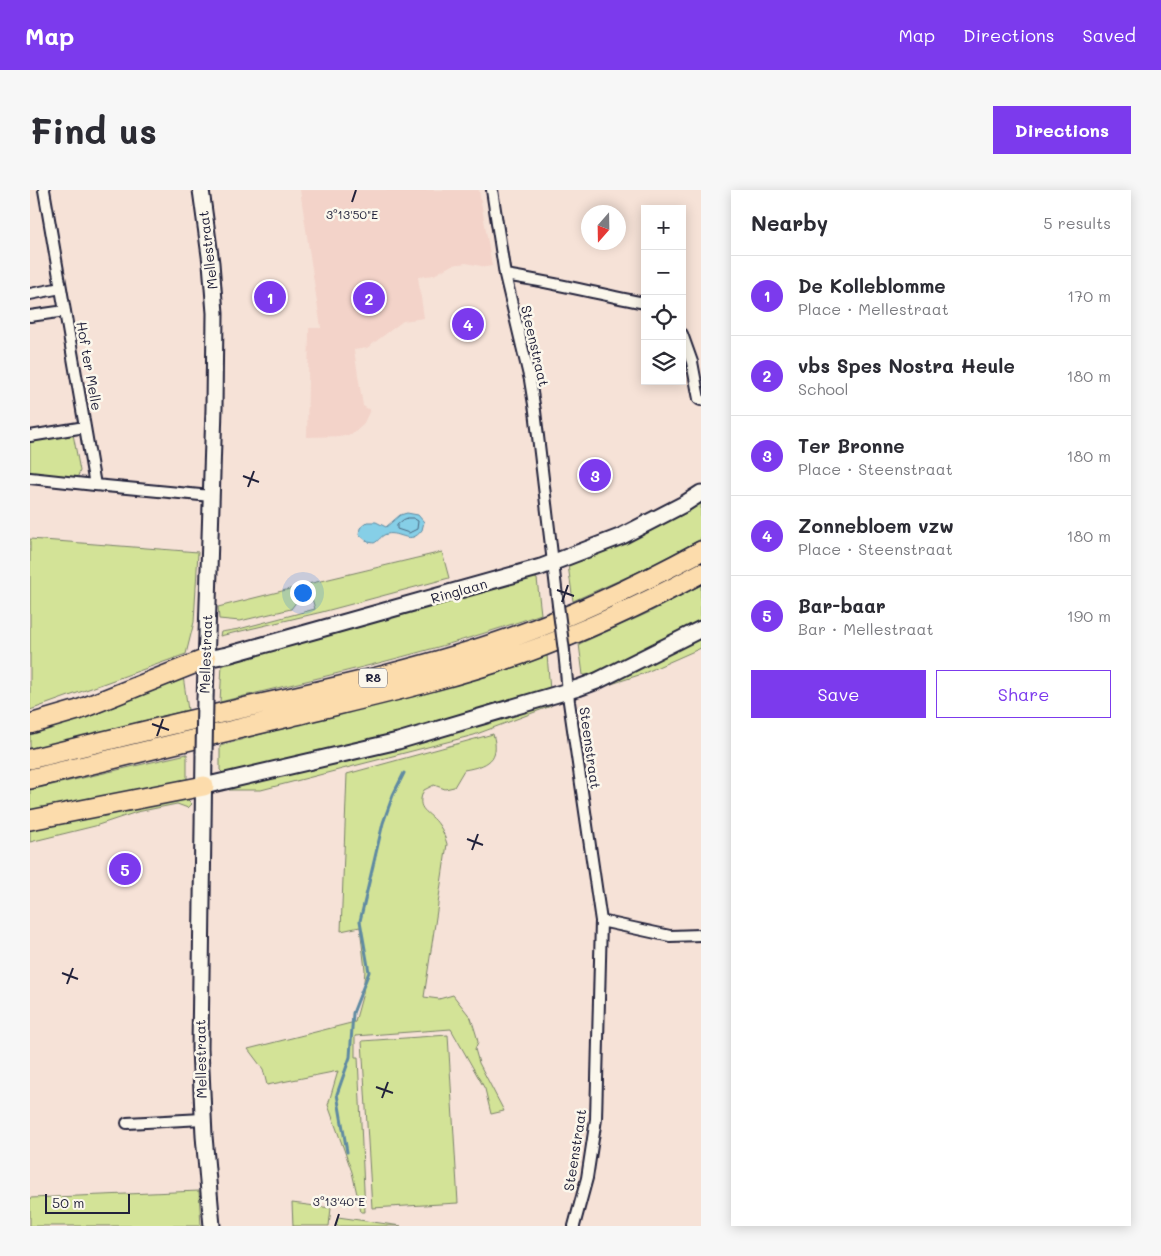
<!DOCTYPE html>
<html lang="en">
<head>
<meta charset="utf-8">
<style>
  body { margin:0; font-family:Mali,sans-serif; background:#f7f7f7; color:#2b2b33 }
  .controls { position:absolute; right:15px; top:15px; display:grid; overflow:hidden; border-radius:0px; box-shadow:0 2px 12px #0003 }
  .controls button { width:45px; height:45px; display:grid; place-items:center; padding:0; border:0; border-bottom:1px solid #e1e1e2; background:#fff; color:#2b2b33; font:25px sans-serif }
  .compass { position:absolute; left:551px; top:15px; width:45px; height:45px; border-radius:50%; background:#fff; box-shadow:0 2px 12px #0003; rotate:200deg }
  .scale { position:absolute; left:15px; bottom:12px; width:85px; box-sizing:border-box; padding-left:5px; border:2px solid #22223b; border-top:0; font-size:14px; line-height:18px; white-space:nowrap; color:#22223b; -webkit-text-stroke:4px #fbf7ec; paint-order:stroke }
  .you { position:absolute; left:272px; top:402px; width:18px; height:18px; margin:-12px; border:4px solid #fff; border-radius:50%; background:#1a73e8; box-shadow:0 0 0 8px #1a73e833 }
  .badge { display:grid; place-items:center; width:32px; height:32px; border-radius:50%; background:#7c3aed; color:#fff; font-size:16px; font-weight:700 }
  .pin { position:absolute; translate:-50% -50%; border:2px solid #fff; box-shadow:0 1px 5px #0006 }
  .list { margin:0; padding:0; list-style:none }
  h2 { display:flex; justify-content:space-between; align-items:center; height:65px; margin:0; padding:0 20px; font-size:21px }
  h2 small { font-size:16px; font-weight:400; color:#7c7c81 }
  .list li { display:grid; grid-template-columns:32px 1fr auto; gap:15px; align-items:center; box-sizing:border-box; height:80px; padding:0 20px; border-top:1px solid #e1e1e2 }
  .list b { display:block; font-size:19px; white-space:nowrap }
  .list p { margin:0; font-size:16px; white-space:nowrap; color:#7c7c81 }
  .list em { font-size:16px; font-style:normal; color:#7c7c81 }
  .actions { display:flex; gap:10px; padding:15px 20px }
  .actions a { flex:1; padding:11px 0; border:1px solid #7c3aed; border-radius:0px; text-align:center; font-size:18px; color:#7c3aed }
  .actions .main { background:#7c3aed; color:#fff }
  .icon { flex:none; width:28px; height:28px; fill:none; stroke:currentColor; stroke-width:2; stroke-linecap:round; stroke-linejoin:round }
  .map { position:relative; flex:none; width:671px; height:1036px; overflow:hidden; border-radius:0px }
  header { display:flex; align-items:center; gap:30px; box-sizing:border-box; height:70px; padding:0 25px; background:#7c3aed; color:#fff }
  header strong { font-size:24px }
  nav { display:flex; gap:28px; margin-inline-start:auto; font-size:18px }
  .intro { display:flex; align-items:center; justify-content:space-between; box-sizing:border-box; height:120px; padding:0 30px }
  h1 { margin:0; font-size:35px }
  .button { padding:12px 22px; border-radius:0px; background:#7c3aed; color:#fff; font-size:18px; font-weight:700 }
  main { display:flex; gap:30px; padding:0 30px }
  aside { flex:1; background:#fff; border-radius:0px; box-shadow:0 2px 12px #0003 }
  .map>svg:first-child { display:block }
  .built { fill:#f3d3c9 }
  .green { fill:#d3e397; stroke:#7a8269 }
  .water { fill:#86cfe7; stroke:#5e8aa2 }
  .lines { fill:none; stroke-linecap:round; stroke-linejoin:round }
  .shore { stroke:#4a6780; stroke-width:1 }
  .stream { stroke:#5e8aa2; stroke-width:3 }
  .street-casing { stroke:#22223b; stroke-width:14 }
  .secondary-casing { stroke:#22223b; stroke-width:19 }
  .highway-casing { stroke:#22223b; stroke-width:22 }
  .street { stroke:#fbf7ec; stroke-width:10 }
  .secondary { stroke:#fbf7ec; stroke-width:15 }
  .highway { stroke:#fcdcac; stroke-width:19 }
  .street-bridge-casing { stroke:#22223b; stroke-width:14; stroke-linecap:butt }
  .secondary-bridge-casing { stroke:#22223b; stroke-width:19; stroke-linecap:butt }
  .street-bridge { stroke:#fbf7ec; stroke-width:10 }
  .secondary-bridge { stroke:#fbf7ec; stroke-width:15 }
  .ticks { fill:none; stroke:#22223b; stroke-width:2 }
  .labels { text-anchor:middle; stroke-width:5; stroke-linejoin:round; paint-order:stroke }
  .shield { fill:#fbf7ec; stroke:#636270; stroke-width:1 }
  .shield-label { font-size:12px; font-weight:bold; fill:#22223b }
  .street-label { font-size:14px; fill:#22223b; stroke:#fbf7ec }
  .ticks-label { font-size:12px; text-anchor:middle; fill:#22223b; stroke:#fbf7ec; stroke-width:5; stroke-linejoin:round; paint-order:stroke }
</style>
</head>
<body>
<header>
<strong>Map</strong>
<nav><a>Map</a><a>Directions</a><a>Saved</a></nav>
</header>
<div class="intro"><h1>Find us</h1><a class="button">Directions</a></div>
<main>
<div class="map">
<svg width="671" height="1036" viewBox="0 0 671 1036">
  <rect width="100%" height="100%" fill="#f6e2d7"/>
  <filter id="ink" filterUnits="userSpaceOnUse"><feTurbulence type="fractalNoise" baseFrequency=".02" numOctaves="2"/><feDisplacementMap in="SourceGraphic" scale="10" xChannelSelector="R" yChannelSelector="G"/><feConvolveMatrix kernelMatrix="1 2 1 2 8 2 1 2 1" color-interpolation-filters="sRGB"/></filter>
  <g filter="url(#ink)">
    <!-- built -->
    <path class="built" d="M 270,0 L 449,0 L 462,76 L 456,77 L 436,73 L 422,75 L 404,85 L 388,87 L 394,128 L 373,131 L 337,158 L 324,160 L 333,216 L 340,220 L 333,235 L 325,242 L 317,246 L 277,247 L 279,138 L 291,138 Z"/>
    <!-- green -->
    <path class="green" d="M 43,244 L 50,281 L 47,288 L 0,283 L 0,250 Z
      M 671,311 L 671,349 L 610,381 L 543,411 L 538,375 L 611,344 Z
      M 0,349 L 168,362 L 164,432 L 156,464 L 0,520 Z
      M 412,362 L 419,388 L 292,422 L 190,446 L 191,442 L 209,439 L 285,419 L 278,394 Z
      M 504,387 L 507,389 L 511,424 C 407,462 298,485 190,512 L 192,474 Z
      M 671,395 L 671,432 L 628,455 L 558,485 L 553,485 L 549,454 L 618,423 Z
      M 268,397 L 267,411 L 261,419 L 210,431 L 189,429 L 188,417 Z
      M 671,448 L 671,458 L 612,484 L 554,503 Z
      M 517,465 L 520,500 L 407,535 L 200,584 L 193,583 L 190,580 L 190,556 C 259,535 331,520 401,502 C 440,491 479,478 517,465 Z
      M 153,486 L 158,520 L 0,559 L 0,541 Z
      M 520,513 L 521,516 L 444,545 L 231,600 L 199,600 L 199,598 L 456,534 Z
      M 463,544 C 471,570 457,576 434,580 L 424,597 L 415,599 L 404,595 L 394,600 C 384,621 400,621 409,635 C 413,640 415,648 417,654 L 394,807 L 409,809 L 423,805 L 441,828 L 446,844 L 448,852 L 445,859 L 449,873 L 474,921 L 461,924 L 455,899 L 421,839 L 325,846 L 325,867 L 328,867 L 335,1022 L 331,1022 L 322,982 L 298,915 L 308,881 L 237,895 L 233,879 L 218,859 L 325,832 L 333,803 L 335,780 L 330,737 L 311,741 L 317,584 Z
      M 157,564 L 157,591 L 0,623 L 0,600 Z
      M 155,607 L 162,614 L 158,618 L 147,614 L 107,622 L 65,636 L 0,652 L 0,635 Z
      M 418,845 L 428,1013 L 342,1018 L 332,851 Z
      M 169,1001 L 171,1036 L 0,1036 L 0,1008 Z
      M 262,1013 L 301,1018 L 299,1036 L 263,1036 Z
      M 308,1027 L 371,1036 L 306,1036 Z"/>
    <!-- water -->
    <path class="water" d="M 377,323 L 388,325 L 394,332 L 392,340 C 380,356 371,341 357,344 C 351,345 349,351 344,353 L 338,352 L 329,344 L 330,338 L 337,332 L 346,332 L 356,337 L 370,325 Z"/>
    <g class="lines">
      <!-- shore -->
      <path class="shore" d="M 378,328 L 383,328 L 388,331 L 387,339 L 379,343 L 367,339 L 367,335 L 373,330 Z"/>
      <!-- stream -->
      <path class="stream" d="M 317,962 L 307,904 L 320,867 L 323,823 L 339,782 L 330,731 L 353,633 L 363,605 L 374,583"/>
      <!-- street casing -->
      <g class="street-casing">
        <path id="street" d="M 14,0 L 65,295 L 181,306
          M 462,0 L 475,85 L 500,190 L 505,221 L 528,415
          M 475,85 C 522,92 568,104 615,113
          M 0,104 L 31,98
          M 0,126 L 35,121
          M 652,144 L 662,172 L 669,209 L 671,210
          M 0,246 L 55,237
          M 0,288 L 65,295
          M 534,461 L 539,512 L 571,731 L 566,929 L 557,988 L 544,1036
          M 571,731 L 640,746 L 671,745
          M 97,933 L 173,929"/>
      </g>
      <!-- secondary casing -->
      <g class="secondary-casing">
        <path id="secondary" d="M 171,0 L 181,73 L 185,123 L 184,218 L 175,510
          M 176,469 L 197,465 L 287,440 L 511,377 L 592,346 L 654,314 L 671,303
          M 174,563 L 170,858 L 174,946 L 182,1036
          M 174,596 L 368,551 L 548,498 L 567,491 L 671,439"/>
      </g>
      <!-- highway casing -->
      <g class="highway-casing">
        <path id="highway" d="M 0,534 L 48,520 L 176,469
          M 0,569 C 71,552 142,534 213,518 C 303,498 395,478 483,447 C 548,424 610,394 671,361
          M 0,589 C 85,568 169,548 254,528 C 334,508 414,491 492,464 C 553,442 614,414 671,383
          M 0,630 L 174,596"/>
      </g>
      <!-- street -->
      <use href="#street" class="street"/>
      <!-- secondary -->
      <use href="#secondary" class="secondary"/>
      <!-- highway -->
      <use href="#highway" class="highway"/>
      <!-- street-bridge casing -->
      <g class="street-bridge-casing">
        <path id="street-bridge" d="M 528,415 L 534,461"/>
      </g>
      <!-- secondary-bridge casing -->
      <g class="secondary-bridge-casing">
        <path id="secondary-bridge" d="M 174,563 L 175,510"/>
      </g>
      <!-- street-bridge -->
      <use href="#street-bridge" class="street-bridge"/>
      <!-- secondary-bridge -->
      <use href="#secondary-bridge" class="secondary-bridge"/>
    </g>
  </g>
  <!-- ticks -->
  <path class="ticks" d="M 322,12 L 326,0M 213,286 L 229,292M 218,297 L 224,281M 527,400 L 544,406M 532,412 L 538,395M 122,534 L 139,540M 127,546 L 133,529M 437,649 L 453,655M 442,660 L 448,644M 32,783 L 48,789M 37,794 L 43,778M 346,897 L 363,903M 352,908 L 358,892M 305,1036 L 309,1024"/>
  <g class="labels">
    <!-- shield labels -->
    <rect class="shield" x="329" y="478.5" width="28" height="19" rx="4"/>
    <g class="shield-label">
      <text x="343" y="492">R8</text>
    </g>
    <!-- street labels -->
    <g class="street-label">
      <text transform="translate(178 60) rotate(-97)" y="5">Mellestraat</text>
      <text transform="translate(505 156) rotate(77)" y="5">Steenstraat</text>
      <text transform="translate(59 176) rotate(80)" y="5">Hof ter Melle</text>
      <text transform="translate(429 401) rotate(-16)" y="5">Ringlaan</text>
      <text transform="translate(176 464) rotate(-88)" y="5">Mellestraat</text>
      <text transform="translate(560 558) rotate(82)" y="5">Steenstraat</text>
      <text transform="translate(171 869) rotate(-91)" y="5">Mellestraat</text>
      <text transform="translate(545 960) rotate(-81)" y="5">Steenstraat</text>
    </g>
  </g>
  <g class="ticks-label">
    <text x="322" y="29">3°13'50"E</text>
    <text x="309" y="1016">3°13'40"E</text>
  </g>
</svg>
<div class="controls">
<button>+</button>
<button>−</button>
<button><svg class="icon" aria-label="locate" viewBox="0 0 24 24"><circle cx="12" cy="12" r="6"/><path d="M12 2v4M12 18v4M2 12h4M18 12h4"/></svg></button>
<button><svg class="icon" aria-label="layers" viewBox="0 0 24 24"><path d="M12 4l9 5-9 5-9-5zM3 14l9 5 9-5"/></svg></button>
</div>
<svg class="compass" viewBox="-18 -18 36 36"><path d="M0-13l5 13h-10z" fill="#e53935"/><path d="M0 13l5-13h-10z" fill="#7c7c81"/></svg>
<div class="scale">50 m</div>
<div class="you"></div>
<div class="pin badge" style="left:240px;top:107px">1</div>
<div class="pin badge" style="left:339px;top:108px">2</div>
<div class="pin badge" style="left:565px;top:285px">3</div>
<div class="pin badge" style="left:438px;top:134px">4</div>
<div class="pin badge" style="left:95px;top:679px">5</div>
</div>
<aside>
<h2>Nearby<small>5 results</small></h2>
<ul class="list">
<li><span class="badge">1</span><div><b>De Kolleblomme</b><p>Place · Mellestraat</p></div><em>170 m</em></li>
<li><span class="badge">2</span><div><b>vbs Spes Nostra Heule</b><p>School</p></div><em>180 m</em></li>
<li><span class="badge">3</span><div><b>Ter Bronne</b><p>Place · Steenstraat</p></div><em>180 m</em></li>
<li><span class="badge">4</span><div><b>Zonnebloem vzw</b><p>Place · Steenstraat</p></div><em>180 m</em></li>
<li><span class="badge">5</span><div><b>Bar-baar</b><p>Bar · Mellestraat</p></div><em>190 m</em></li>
</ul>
<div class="actions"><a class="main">Save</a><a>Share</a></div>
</aside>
</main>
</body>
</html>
